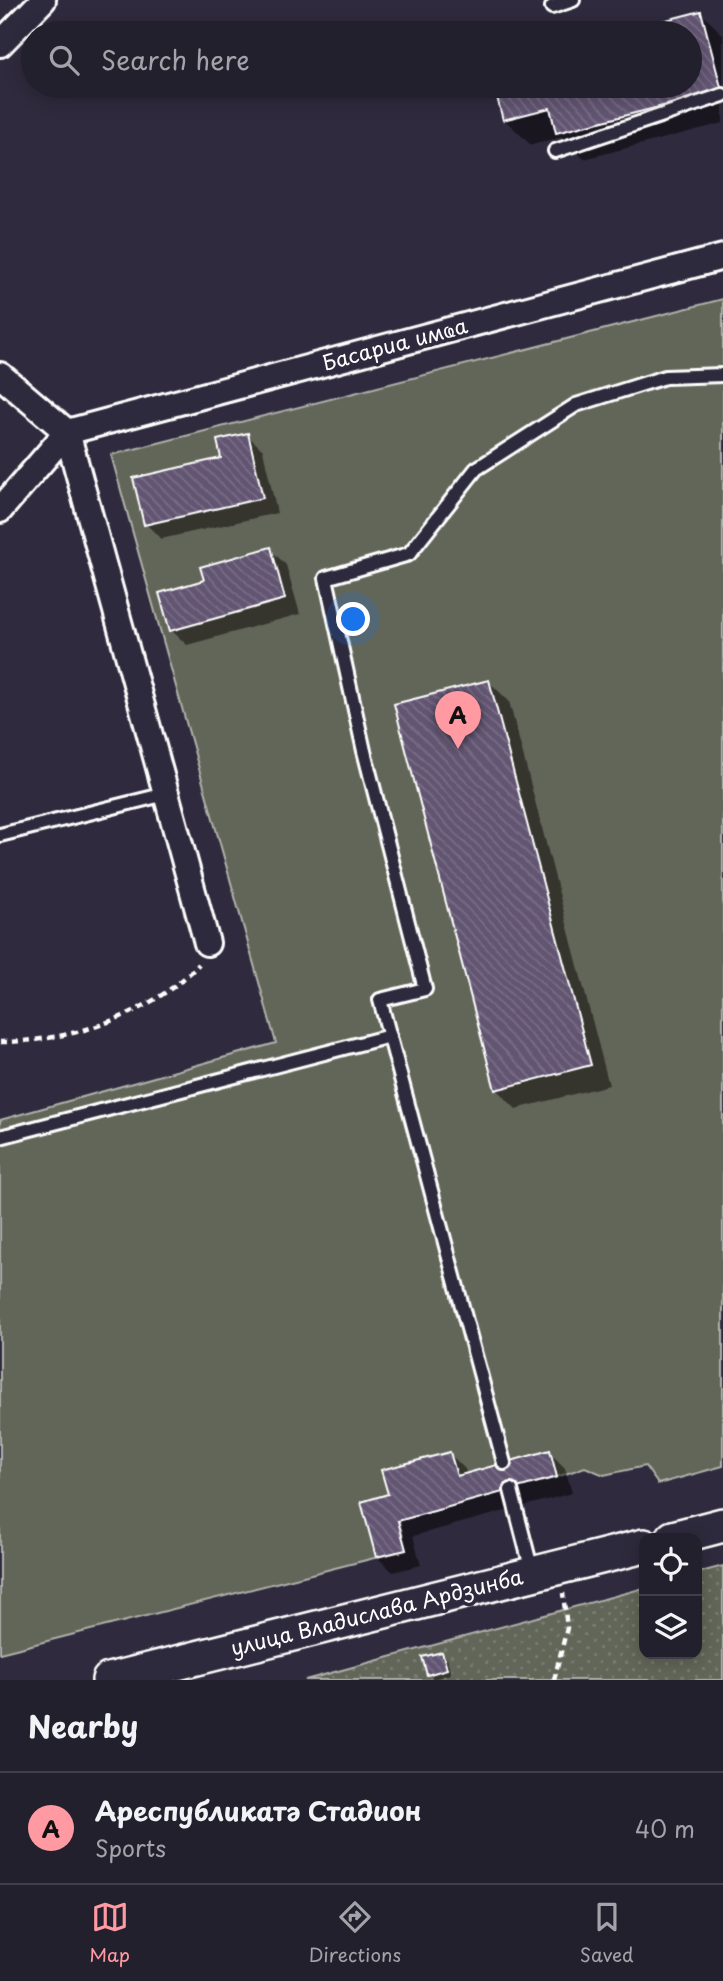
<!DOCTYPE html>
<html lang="en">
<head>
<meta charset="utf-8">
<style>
  body { margin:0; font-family:"Playpen Sans",sans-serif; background:#2b2836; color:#f1f3f6 }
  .controls { position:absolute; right:21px; bottom:21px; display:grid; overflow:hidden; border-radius:14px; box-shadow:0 4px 18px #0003 }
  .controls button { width:63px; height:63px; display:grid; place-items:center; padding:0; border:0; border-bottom:2px solid #403e4a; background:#23202e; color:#f1f3f6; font:35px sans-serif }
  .you { position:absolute; left:354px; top:620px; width:24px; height:24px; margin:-18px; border:5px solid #fff; border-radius:50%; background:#1a73e8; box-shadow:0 0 0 10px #1a73e833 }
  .badge { display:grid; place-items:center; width:46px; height:46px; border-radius:50%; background:#ff9aa2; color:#111; font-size:23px; font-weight:700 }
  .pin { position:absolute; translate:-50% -58px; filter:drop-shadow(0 2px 4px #0008) }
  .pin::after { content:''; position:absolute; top:37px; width:24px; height:21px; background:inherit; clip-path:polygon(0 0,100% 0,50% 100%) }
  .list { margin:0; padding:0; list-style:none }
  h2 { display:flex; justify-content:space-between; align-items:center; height:91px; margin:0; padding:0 28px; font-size:30px }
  h2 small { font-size:23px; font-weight:400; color:#a3a3aa }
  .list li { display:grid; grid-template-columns:46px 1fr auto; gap:21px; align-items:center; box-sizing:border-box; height:112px; padding:0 28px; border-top:2px solid #403e4a }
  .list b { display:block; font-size:26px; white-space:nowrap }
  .list p { margin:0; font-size:23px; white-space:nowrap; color:#a3a3aa }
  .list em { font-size:23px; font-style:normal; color:#a3a3aa }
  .icon { flex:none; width:38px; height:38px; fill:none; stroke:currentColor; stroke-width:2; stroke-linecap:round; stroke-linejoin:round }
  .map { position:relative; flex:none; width:723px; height:1680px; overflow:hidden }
  .search { position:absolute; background:#23202e; box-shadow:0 4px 18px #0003; left:21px; right:21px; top:21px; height:77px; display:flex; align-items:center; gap:18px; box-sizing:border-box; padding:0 24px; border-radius:38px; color:#a3a3aa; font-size:26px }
  .sheet { height:203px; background:#23202e }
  nav { display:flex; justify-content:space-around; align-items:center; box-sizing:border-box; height:98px; border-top:2px solid #403e4a; background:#23202e; font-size:19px; color:#a3a3aa }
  nav a { display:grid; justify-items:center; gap:4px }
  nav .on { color:#ff9aa2 }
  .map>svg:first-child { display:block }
  .grass { fill:url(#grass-dots); stroke:#b0b2ac; stroke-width:2 }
  .garden { fill:#626659; stroke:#b0b2ac; stroke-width:2 }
  .shadow { fill:#0007 }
  .building { fill:url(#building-back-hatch); stroke:#fff; stroke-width:2 }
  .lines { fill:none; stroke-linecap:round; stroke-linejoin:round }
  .service-casing { stroke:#fff; stroke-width:18 }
  .minor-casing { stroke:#fff; stroke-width:30 }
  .secondary-casing { stroke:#fff; stroke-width:38 }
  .path { stroke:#fff; stroke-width:4.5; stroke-dasharray:7 5; stroke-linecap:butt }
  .service { stroke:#2f2a3d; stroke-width:12 }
  .minor { stroke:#2f2a3d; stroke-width:24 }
  .secondary { stroke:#2f2a3d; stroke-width:33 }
  .labels { text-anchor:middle; stroke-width:7; stroke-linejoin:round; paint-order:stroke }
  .street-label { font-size:21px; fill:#fff; stroke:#2f2a3d }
</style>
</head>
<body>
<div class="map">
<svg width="723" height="1680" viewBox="0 0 723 1680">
  <defs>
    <pattern id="grass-dots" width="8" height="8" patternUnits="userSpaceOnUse" patternTransform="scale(1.75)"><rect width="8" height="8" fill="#626659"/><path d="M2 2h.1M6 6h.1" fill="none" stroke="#7a7d72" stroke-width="1.8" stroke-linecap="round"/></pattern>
    <pattern id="building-back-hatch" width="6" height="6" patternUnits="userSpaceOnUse" patternTransform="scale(1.75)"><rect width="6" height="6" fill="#625572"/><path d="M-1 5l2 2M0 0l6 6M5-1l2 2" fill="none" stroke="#7a6e87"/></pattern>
  </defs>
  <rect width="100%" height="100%" fill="#2f2a3d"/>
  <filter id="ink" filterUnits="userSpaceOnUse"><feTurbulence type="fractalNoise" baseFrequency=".0143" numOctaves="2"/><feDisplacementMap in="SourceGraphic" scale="14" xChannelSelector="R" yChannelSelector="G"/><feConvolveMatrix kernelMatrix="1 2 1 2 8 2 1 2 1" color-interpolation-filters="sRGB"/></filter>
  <g filter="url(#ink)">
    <!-- grass -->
    <path class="grass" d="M 723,1566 L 723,1680 L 305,1680 L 644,1588 L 644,1654 L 697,1654 L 697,1573 Z"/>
    <!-- garden -->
    <path class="garden" d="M 723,299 L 723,1466 L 658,1484 L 645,1466 L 604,1475 L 585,1467 L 557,1477 L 399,1520 L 406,1550 L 0,1653 L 0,1120 L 276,1043 L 111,455 Z"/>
    <!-- shadow -->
    <path class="shadow" d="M 701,13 L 723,35 L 723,123 L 584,159 L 562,137 L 531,145 L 504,119 L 496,86 L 690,86 L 690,33 L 642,33 L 641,29 Z
      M 247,435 L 263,450 L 277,513 L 161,539 L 146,524 L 223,459 Z
      M 270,549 L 286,565 L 300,614 L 187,645 L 171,630 L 206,582 Z
      M 489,682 L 509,701 L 609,1085 L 516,1109 L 496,1089 Z
      M 549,1452 L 565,1468 L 572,1493 L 413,1536 L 421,1565 L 393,1572 L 377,1557 L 390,1496 L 450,1454 L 465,1469 L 467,1475 Z
      M 442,1654 L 447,1658 L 451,1674 L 433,1679 L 429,1674 Z"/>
    <!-- building -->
    <path class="building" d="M 701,11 L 722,91 L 556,133 L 550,108 L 503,120 L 494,86 L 690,86 L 690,33 L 641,33 L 639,27 Z
      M 248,433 L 263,498 L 144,525 L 133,478 L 221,458 L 217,440 Z
      M 271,547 L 285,599 L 170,631 L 159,593 L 204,580 L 200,567 Z
      M 489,680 L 591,1065 L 495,1090 L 394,704 Z
      M 550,1450 L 557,1477 L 398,1521 L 406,1550 L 376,1557 L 361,1502 L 388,1494 L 381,1470 L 450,1452 L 457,1476 Z
      M 442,1652 L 447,1669 L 427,1675 L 422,1657 Z"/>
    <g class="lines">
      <!-- service casing -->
      <g class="service-casing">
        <path id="service" d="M 552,7 L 573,0
          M 555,151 L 723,95
          M 0,835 L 166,794
          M 0,1137 L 390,1036
          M 504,1463 L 380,1000 L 425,989 L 364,751 L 326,578 L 409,554 L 476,469 L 576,405 L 665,377 L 723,375
          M 511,1490 L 532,1571"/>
      </g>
      <!-- minor casing -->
      <g class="minor-casing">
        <path id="minor" d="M 0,44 L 43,0
          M 0,375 L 67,432 L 207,943
          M 67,432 L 723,257
          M 0,510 L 67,432"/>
      </g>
      <!-- secondary casing -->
      <g class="secondary-casing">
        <path id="secondary" d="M 673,1538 L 723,1525
          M 109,1680 L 644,1546"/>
      </g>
      <!-- path -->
      <path class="path" d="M 0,1042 C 70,1042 151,1015 199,964
        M 554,1680 L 567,1628 L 563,1593"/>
      <!-- service -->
      <use href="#service" class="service"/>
      <!-- minor -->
      <use href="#minor" class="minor"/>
      <!-- secondary -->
      <use href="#secondary" class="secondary"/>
    </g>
  </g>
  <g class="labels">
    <!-- street labels -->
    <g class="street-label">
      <text transform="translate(395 345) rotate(-15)" y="7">Басариа имҩа</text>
      <text transform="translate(377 1613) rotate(-14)" y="7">улица Владислава Ардзинба</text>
    </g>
  </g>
</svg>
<div class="controls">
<button><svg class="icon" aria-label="locate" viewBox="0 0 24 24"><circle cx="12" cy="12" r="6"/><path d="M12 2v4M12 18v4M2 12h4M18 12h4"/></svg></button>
<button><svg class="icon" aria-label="layers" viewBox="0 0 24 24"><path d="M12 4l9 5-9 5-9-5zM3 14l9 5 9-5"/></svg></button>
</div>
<div class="you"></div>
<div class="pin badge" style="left:458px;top:749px">A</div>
<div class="search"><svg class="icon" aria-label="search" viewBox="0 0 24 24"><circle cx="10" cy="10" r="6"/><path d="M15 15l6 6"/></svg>Search here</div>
</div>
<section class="sheet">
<h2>Nearby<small></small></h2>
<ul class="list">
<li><span class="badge">A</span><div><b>Ареспубликатә Стадион</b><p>Sports</p></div><em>40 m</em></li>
</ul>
</section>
<nav>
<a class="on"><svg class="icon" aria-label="map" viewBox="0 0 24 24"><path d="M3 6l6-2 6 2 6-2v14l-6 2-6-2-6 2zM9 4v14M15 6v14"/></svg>Map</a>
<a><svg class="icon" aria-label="directions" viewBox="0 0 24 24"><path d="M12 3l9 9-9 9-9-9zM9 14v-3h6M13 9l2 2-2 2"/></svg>Directions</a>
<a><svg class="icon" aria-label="saved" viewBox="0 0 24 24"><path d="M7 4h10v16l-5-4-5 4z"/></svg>Saved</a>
</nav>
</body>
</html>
